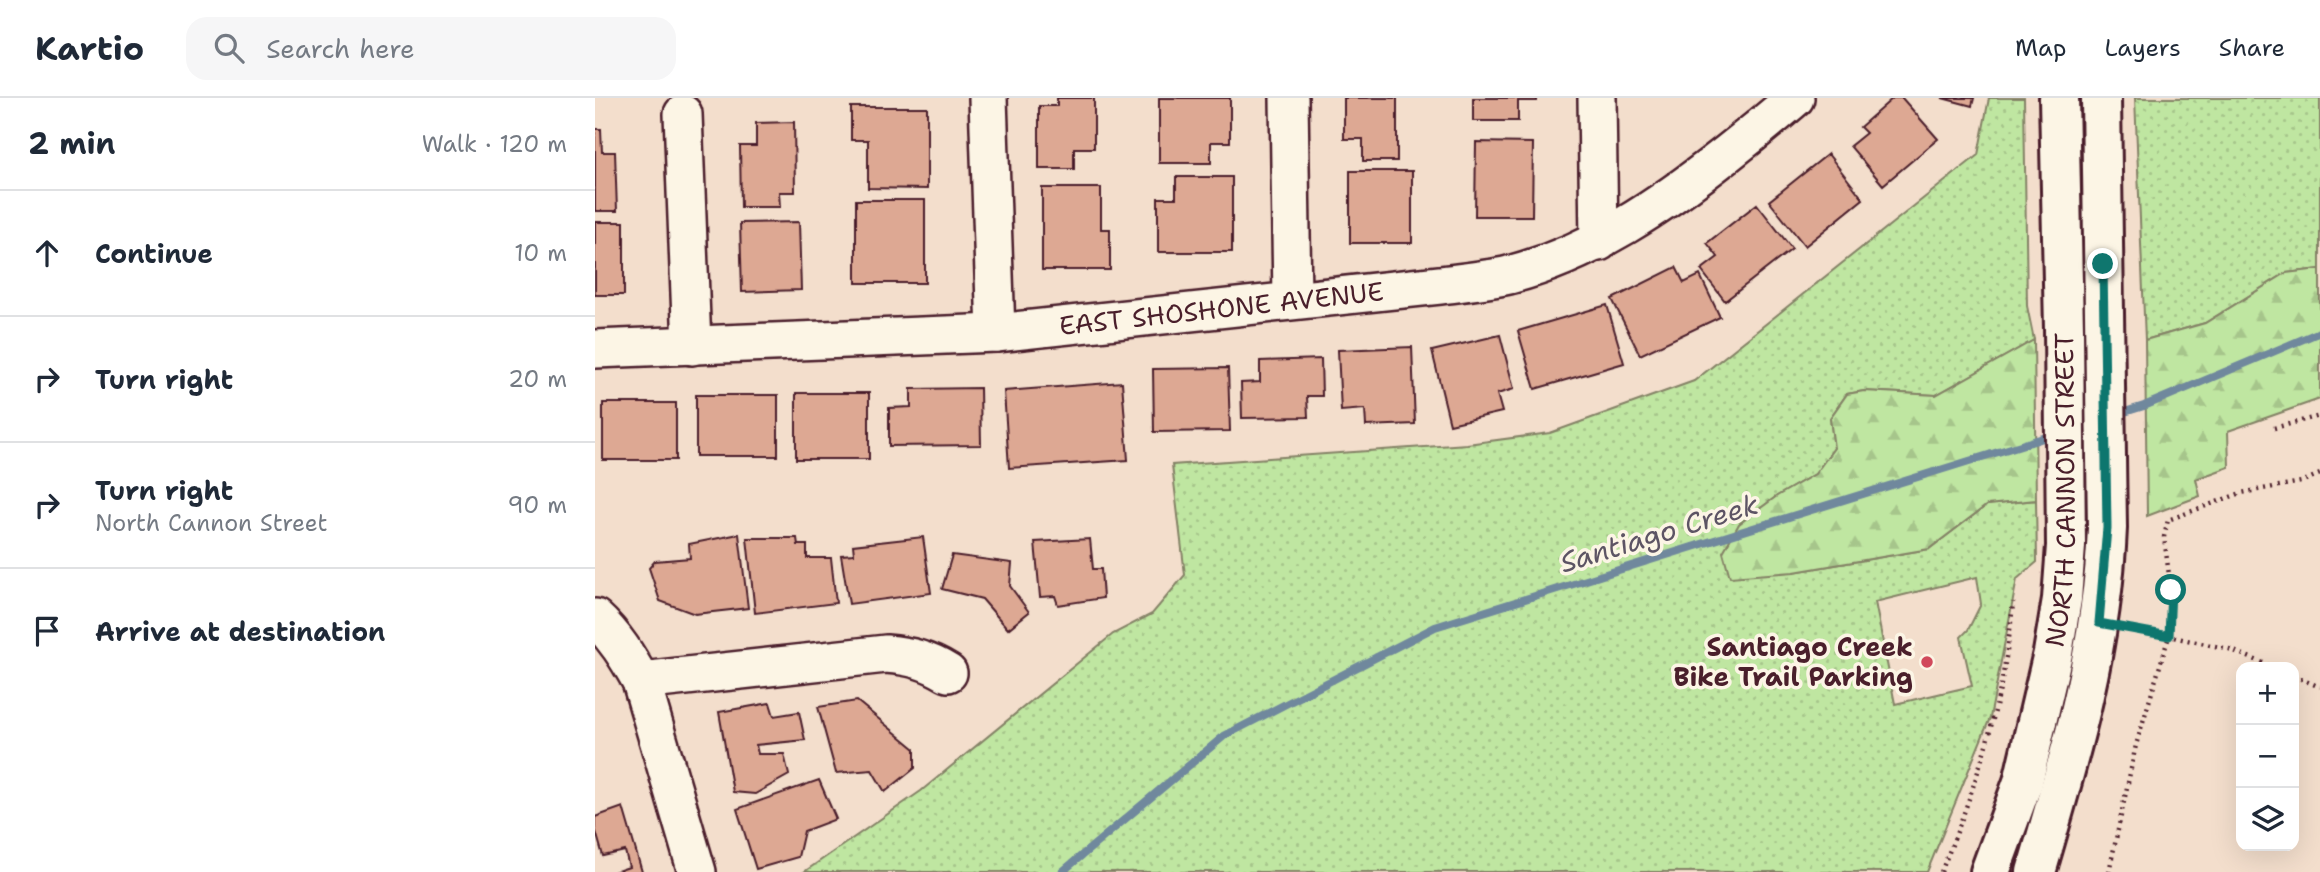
<!DOCTYPE html>
<html lang="en">
<head>
<meta charset="utf-8">
<style>
  body { margin:0; font-family:"Shantell Sans",sans-serif; background:#f6f6f7; color:#1f2937 }
  .controls { position:absolute; right:21px; bottom:21px; display:grid; overflow:hidden; border-radius:14px; box-shadow:0 7px 28px #0002 }
  .controls button { width:63px; height:63px; display:grid; place-items:center; padding:0; border:0; border-bottom:2px solid #e0e1e3; background:#fff; color:#1f2937; font:35px sans-serif }
  .stop { position:absolute; width:21px; height:21px; margin:-16px; border:5px solid #0f766e; border-radius:50%; background:#fff }
  .stop.end { background:#0f766e; border-color:#fff; box-shadow:0 2px 7px #0008 }
  .list { margin:0; padding:0; list-style:none }
  h2 { display:flex; justify-content:space-between; align-items:center; height:91px; margin:0; padding:0 28px; font-size:30px }
  h2 small { font-size:23px; font-weight:400; color:#747a83 }
  .list li { display:grid; grid-template-columns:46px 1fr auto; gap:21px; align-items:center; box-sizing:border-box; height:126px; padding:0 28px; border-top:2px solid #e0e1e3 }
  .list b { display:block; font-size:26px; white-space:nowrap }
  .list p { margin:0; font-size:23px; white-space:nowrap; color:#747a83 }
  .list em { font-size:23px; font-style:normal; color:#747a83 }
  .icon { flex:none; width:38px; height:38px; fill:none; stroke:currentColor; stroke-width:2; stroke-linecap:round; stroke-linejoin:round }
  .map { position:relative; flex:none; width:1725px; height:774px; overflow:hidden }
  header { display:flex; align-items:center; gap:42px; box-sizing:border-box; height:98px; padding:0 35px; background:#fff; border-bottom:2px solid #e0e1e3 }
  header strong { font-size:33px }
  nav { display:flex; gap:38px; margin-inline-start:auto; font-size:24px }
  .search { width:490px; height:63px; background:#f6f6f7; display:flex; align-items:center; gap:18px; box-sizing:border-box; padding:0 24px; border-radius:21px; color:#747a83; font-size:26px }
  main { display:flex }
  aside { flex:1; background:#fff }
  .map>svg:first-child { display:block }
  .grass { fill:url(#grass-dots); stroke:#848266; stroke-width:2; fill-rule:evenodd }
  .forest { fill:url(#forest-firs); stroke:#848266; stroke-width:2 }
  .lines { fill:none; stroke-linecap:round; stroke-linejoin:round }
  .stream { stroke:#6f889d; stroke-width:8 }
  .building { fill:#dda893; stroke:#4a1f2b; stroke-width:2 }
  .minor-casing { stroke:#4a1f2b; stroke-width:42 }
  .major-casing { stroke:#4a1f2b; stroke-width:44 }
  .path { stroke:#4a1f2b; stroke-width:4.5; stroke-dasharray:2 5; stroke-linecap:butt }
  .minor { stroke:#fcf5e5; stroke-width:37 }
  .major { stroke:#fcf5e5; stroke-width:38 }
  .route { stroke:#0f766e; stroke-width:9 }
  .poi-dot { fill:#d1495b; stroke:#fcf5e5; stroke-width:2.5 }
  .labels { text-anchor:middle; stroke-width:7; stroke-linejoin:round; paint-order:stroke }
  .street-label { font-size:26px; fill:#4a1f2b; stroke:#fcf5e5 }
  .poi-label { font-size:26px; font-weight:bold; fill:#4a1f2b; stroke:#fcf5e5; text-anchor:end }
  .water-label { font-size:28px; font-style:italic; fill:#5d5464; stroke:#fcf5e5 }
</style>
</head>
<body>
<header>
<strong>Kartio</strong>
<div class="search"><svg class="icon" aria-label="search" viewBox="0 0 24 24"><circle cx="10" cy="10" r="6"/><path d="M15 15l6 6"/></svg>Search here</div>
<nav><a>Map</a><a>Layers</a><a>Share</a></nav>
</header>
<main>
<aside>
<h2>2 min<small>Walk · 120 m</small></h2>
<ul class="list">
<li><svg class="icon" aria-label="ahead" viewBox="0 0 24 24"><path d="M12 20V5M6 11l6-6 6 6"/></svg><div><b>Continue</b></div><em>10 m</em></li>
<li><svg class="icon" aria-label="right" viewBox="0 0 24 24"><path d="M7 20v-9h11M14 6l5 5-5 5"/></svg><div><b>Turn right</b></div><em>20 m</em></li>
<li><svg class="icon" aria-label="right" viewBox="0 0 24 24"><path d="M7 20v-9h11M14 6l5 5-5 5"/></svg><div><b>Turn right</b><p>North Cannon Street</p></div><em>90 m</em></li>
<li><svg class="icon" aria-label="arrive" viewBox="0 0 24 24"><path d="M6 21V4h12l-3 4 3 4H6"/></svg><div><b>Arrive at destination</b></div></li>
</ul>
</aside>
<div class="map">
<svg width="1725" height="774" viewBox="0 0 1725 774">
  <defs>
    <pattern id="grass-dots" width="8" height="8" patternUnits="userSpaceOnUse" patternTransform="scale(1.75)"><rect width="8" height="8" fill="#bfe6a1"/><path d="M2 2h.1M6 6h.1" fill="none" stroke="#a6c58b" stroke-width="1.8" stroke-linecap="round"/></pattern>
    <pattern id="forest-firs" width="22" height="20" patternUnits="userSpaceOnUse" patternTransform="scale(1.75)"><rect width="22" height="20" fill="#bfe6a1"/><path d="M5 1l3.5 6h-7zM16 11l3.5 6h-7z" fill="#a6c58b"/></pattern>
  </defs>
  <rect width="100%" height="100%" fill="#f3decc"/>
  <filter id="ink" filterUnits="userSpaceOnUse"><feTurbulence type="fractalNoise" baseFrequency=".0143" numOctaves="2"/><feDisplacementMap in="SourceGraphic" scale="14" xChannelSelector="R" yChannelSelector="G"/><feConvolveMatrix kernelMatrix="1 2 1 2 8 2 1 2 1" color-interpolation-filters="sRGB"/></filter>
  <g filter="url(#ink)">
    <!-- grass -->
    <path class="grass" d="M 1394,0 L 1429,0 L 1432,208 L 1439,242 L 1341,297 L 1269,293 L 1252,296 L 1235,320 L 1239,350 L 1220,376 L 1182,398 L 1144,426 L 1199,474 L 1334,451 L 1392,407 L 1441,402 L 1442,464 L 1422,481 L 1395,620 L 1332,774 L 209,774 L 326,693 L 518,536 L 557,516 L 590,477 L 577,367 L 872,346 L 955,335 L 1099,283 L 1383,57 ZM 1382,479 L 1386,506 L 1373,532 L 1366,539 L 1377,588 L 1300,606 L 1280,504 Z
      M 1540,0 L 1725,0 L 1725,171 L 1691,175 L 1610,225 L 1550,242 Z"/>
    <!-- forest -->
    <path class="forest" d="M 1725,171 L 1725,301 L 1633,333 L 1634,369 L 1601,381 L 1605,398 L 1552,418 L 1550,242 L 1610,225 L 1691,175 Z
      M 1439,242 L 1441,402 L 1392,407 L 1334,451 L 1199,474 L 1135,479 L 1128,454 L 1144,426 L 1182,398 L 1220,376 L 1239,350 L 1235,320 L 1252,296 L 1269,293 L 1341,297 Z"/>
    <g class="lines">
      <!-- stream -->
      <path class="stream" d="M 1520,317 L 1549,308 L 1725,234
        M 467,774 L 629,638 L 840,529 L 1461,336"/>
    </g>
    <!-- building -->
    <path class="building" d="M 462,0 L 499,0 L 499,50 L 479,50 L 479,71 L 444,71 L 444,8 L 462,8 Z
      M 564,0 L 635,0 L 635,44 L 616,44 L 616,65 L 564,65 Z
      M 749,0 L 802,0 L 802,63 L 768,63 L 768,41 L 749,41 Z
      M 878,0 L 942,0 L 942,3 L 923,3 L 923,23 L 878,23 Z
      M 1298,0 L 1307,0 L 1343,41 L 1288,87 L 1255,48 L 1271,35 L 1265,29 Z
      M 1347,0 L 1379,0 L 1377,8 Z
      M 256,9 L 332,9 L 332,91 L 273,90 L 273,42 L 256,42 Z
      M 199,24 L 200,94 L 184,94 L 185,109 L 146,109 L 145,48 L 161,48 L 161,25 Z
      M 0,31 L 6,31 L 7,54 L 20,54 L 22,113 L 0,113 Z
      M 881,44 L 938,45 L 937,118 L 880,118 Z
      M 1233,56 L 1268,101 L 1210,148 L 1174,103 Z
      M 755,73 L 817,73 L 817,145 L 755,145 Z
      M 581,79 L 637,79 L 637,154 L 563,154 L 563,100 L 581,100 Z
      M 447,90 L 506,90 L 506,131 L 515,131 L 515,172 L 447,172 Z
      M 261,102 L 330,102 L 330,185 L 261,185 Z
      M 1162,106 L 1197,151 L 1130,203 L 1106,172 L 1123,159 L 1112,145 Z
      M 0,124 L 29,124 L 29,197 L 0,197 Z
      M 204,124 L 206,192 L 147,194 L 145,125 Z
      M 1081,169 L 1089,185 L 1105,177 L 1125,219 L 1045,257 L 1017,201 Z
      M 1012,207 L 1029,265 L 940,291 L 923,233 Z
      M 905,237 L 919,291 L 902,296 L 907,314 L 855,326 L 837,253 Z
      M 817,249 L 820,326 L 771,328 L 770,311 L 746,313 L 743,252 Z
      M 726,261 L 727,298 L 712,298 L 713,319 L 647,320 L 646,285 L 665,284 L 665,263 Z
      M 633,270 L 635,333 L 559,334 L 558,271 Z
      M 527,284 L 533,362 L 414,370 L 409,293 Z
      M 385,290 L 386,347 L 294,348 L 294,310 L 316,309 L 316,291 Z
      M 201,295 L 274,295 L 274,361 L 201,361 Z
      M 101,297 L 183,297 L 183,358 L 101,358 Z
      M 8,305 L 81,305 L 81,362 L 8,362 Z
      M 144,436 L 153,510 L 100,516 L 65,503 L 54,470 L 60,463 L 95,460 L 94,446 Z
      M 328,439 L 336,495 L 254,506 L 246,457 L 259,456 L 258,447 Z
      M 152,440 L 202,440 L 203,447 L 212,447 L 212,460 L 236,460 L 241,505 L 160,515 Z
      M 495,441 L 498,471 L 506,471 L 508,500 L 463,507 L 460,498 L 445,499 L 440,444 Z
      M 357,457 L 417,465 L 415,488 L 434,514 L 413,531 L 387,501 L 347,491 Z
      M 262,603 L 320,651 L 320,670 L 290,694 L 277,672 L 241,675 L 223,609 Z
      M 175,605 L 179,618 L 204,614 L 210,642 L 161,647 L 163,656 L 189,656 L 194,677 L 160,696 L 138,694 L 124,614 Z
      M 224,682 L 241,721 L 209,733 L 203,759 L 161,771 L 142,711 Z
      M 28,709 L 47,774 L 19,774 L 34,769 L 30,753 L 8,758 L 0,730 L 0,719 Z"/>
    <g class="lines">
      <!-- minor casing -->
      <g class="minor-casing">
        <g id="minor">
          <path d="M 393,0 L 401,235"/>
          <path d="M 694,0 L 697,202"/>
          <path d="M 1002,0 L 1004,144"/>
          <path d="M 88,16 L 97,248"/>
          <path id="s1" d="M 0,251 L 401,235 L 845,187 C 868,184 892,182 914,177 C 998,155 1067,107 1133,55 C 1156,37 1178,19 1200,0"/>
          <path d="M 0,520 C 20,538 33,560 46,583 L 102,774"/>
          <path d="M 46,583 L 291,556 C 315,558 332,562 353,575"/>
        </g>
      </g>
      <!-- major casing -->
      <g class="major-casing">
        <g id="major">
          <path id="s2" d="M 1395,774 L 1428,684 L 1458,555 L 1467,501 L 1471,448 L 1469,231 L 1464,0"/>
          <path d="M 1441,774 C 1475,658 1507,552 1512,430 L 1506,0"/>
        </g>
      </g>
      <!-- path -->
      <path class="path" d="M 1679,330 L 1725,318
        M 1531,529 L 1634,551 L 1678,569
        M 1699,578 L 1725,589
        M 1346,774 C 1382,687 1410,598 1418,504
        M 1514,774 L 1541,647 L 1574,538 L 1576,492 L 1569,439 L 1573,422 L 1646,395 L 1706,384 L 1725,376"/>
      <!-- minor -->
      <use href="#minor" class="minor"/>
      <!-- major -->
      <use href="#major" class="major"/>
    </g>
  </g>
  <g class="lines" filter="url(#ink)">
    <!-- route -->
    <path class="route" d="M 1508,166 L 1512,430 L 1504,525 L 1574,538 L 1576,492"/>
  </g>
  <!-- markers -->
  <circle class="poi-dot" cx="1332" cy="564" r="7"/>
  <g class="labels">
    <!-- street labels -->
    <g class="street-label">
      <text dy="9" stroke="none"><textPath href="#s1" startOffset="628">EAST SHOSHONE AVENUE</textPath></text>
      <text dy="9" stroke="none"><textPath href="#s2" startOffset="392">NORTH CANNON STREET</textPath></text>
    </g>
    <!-- poi labels -->
    <g class="poi-label">
      <text x="1318" y="558">Santiago Creek<tspan x="1318" dy="30">Bike Trail Parking</tspan></text>
    </g>
    <!-- water labels -->
    <g class="water-label">
      <text transform="translate(1064 435) rotate(-17)" y="10">Santiago Creek</text>
    </g>
  </g>
</svg>
<div class="controls">
<button>+</button>
<button>−</button>
<button><svg class="icon" aria-label="layers" viewBox="0 0 24 24"><path d="M12 4l9 5-9 5-9-5zM3 14l9 5 9-5"/></svg></button>
</div>
<div class="stop" style="left:1576px;top:492px"></div>
<div class="stop end" style="left:1508px;top:166px"></div>
</div>
</main>
</body>
</html>
